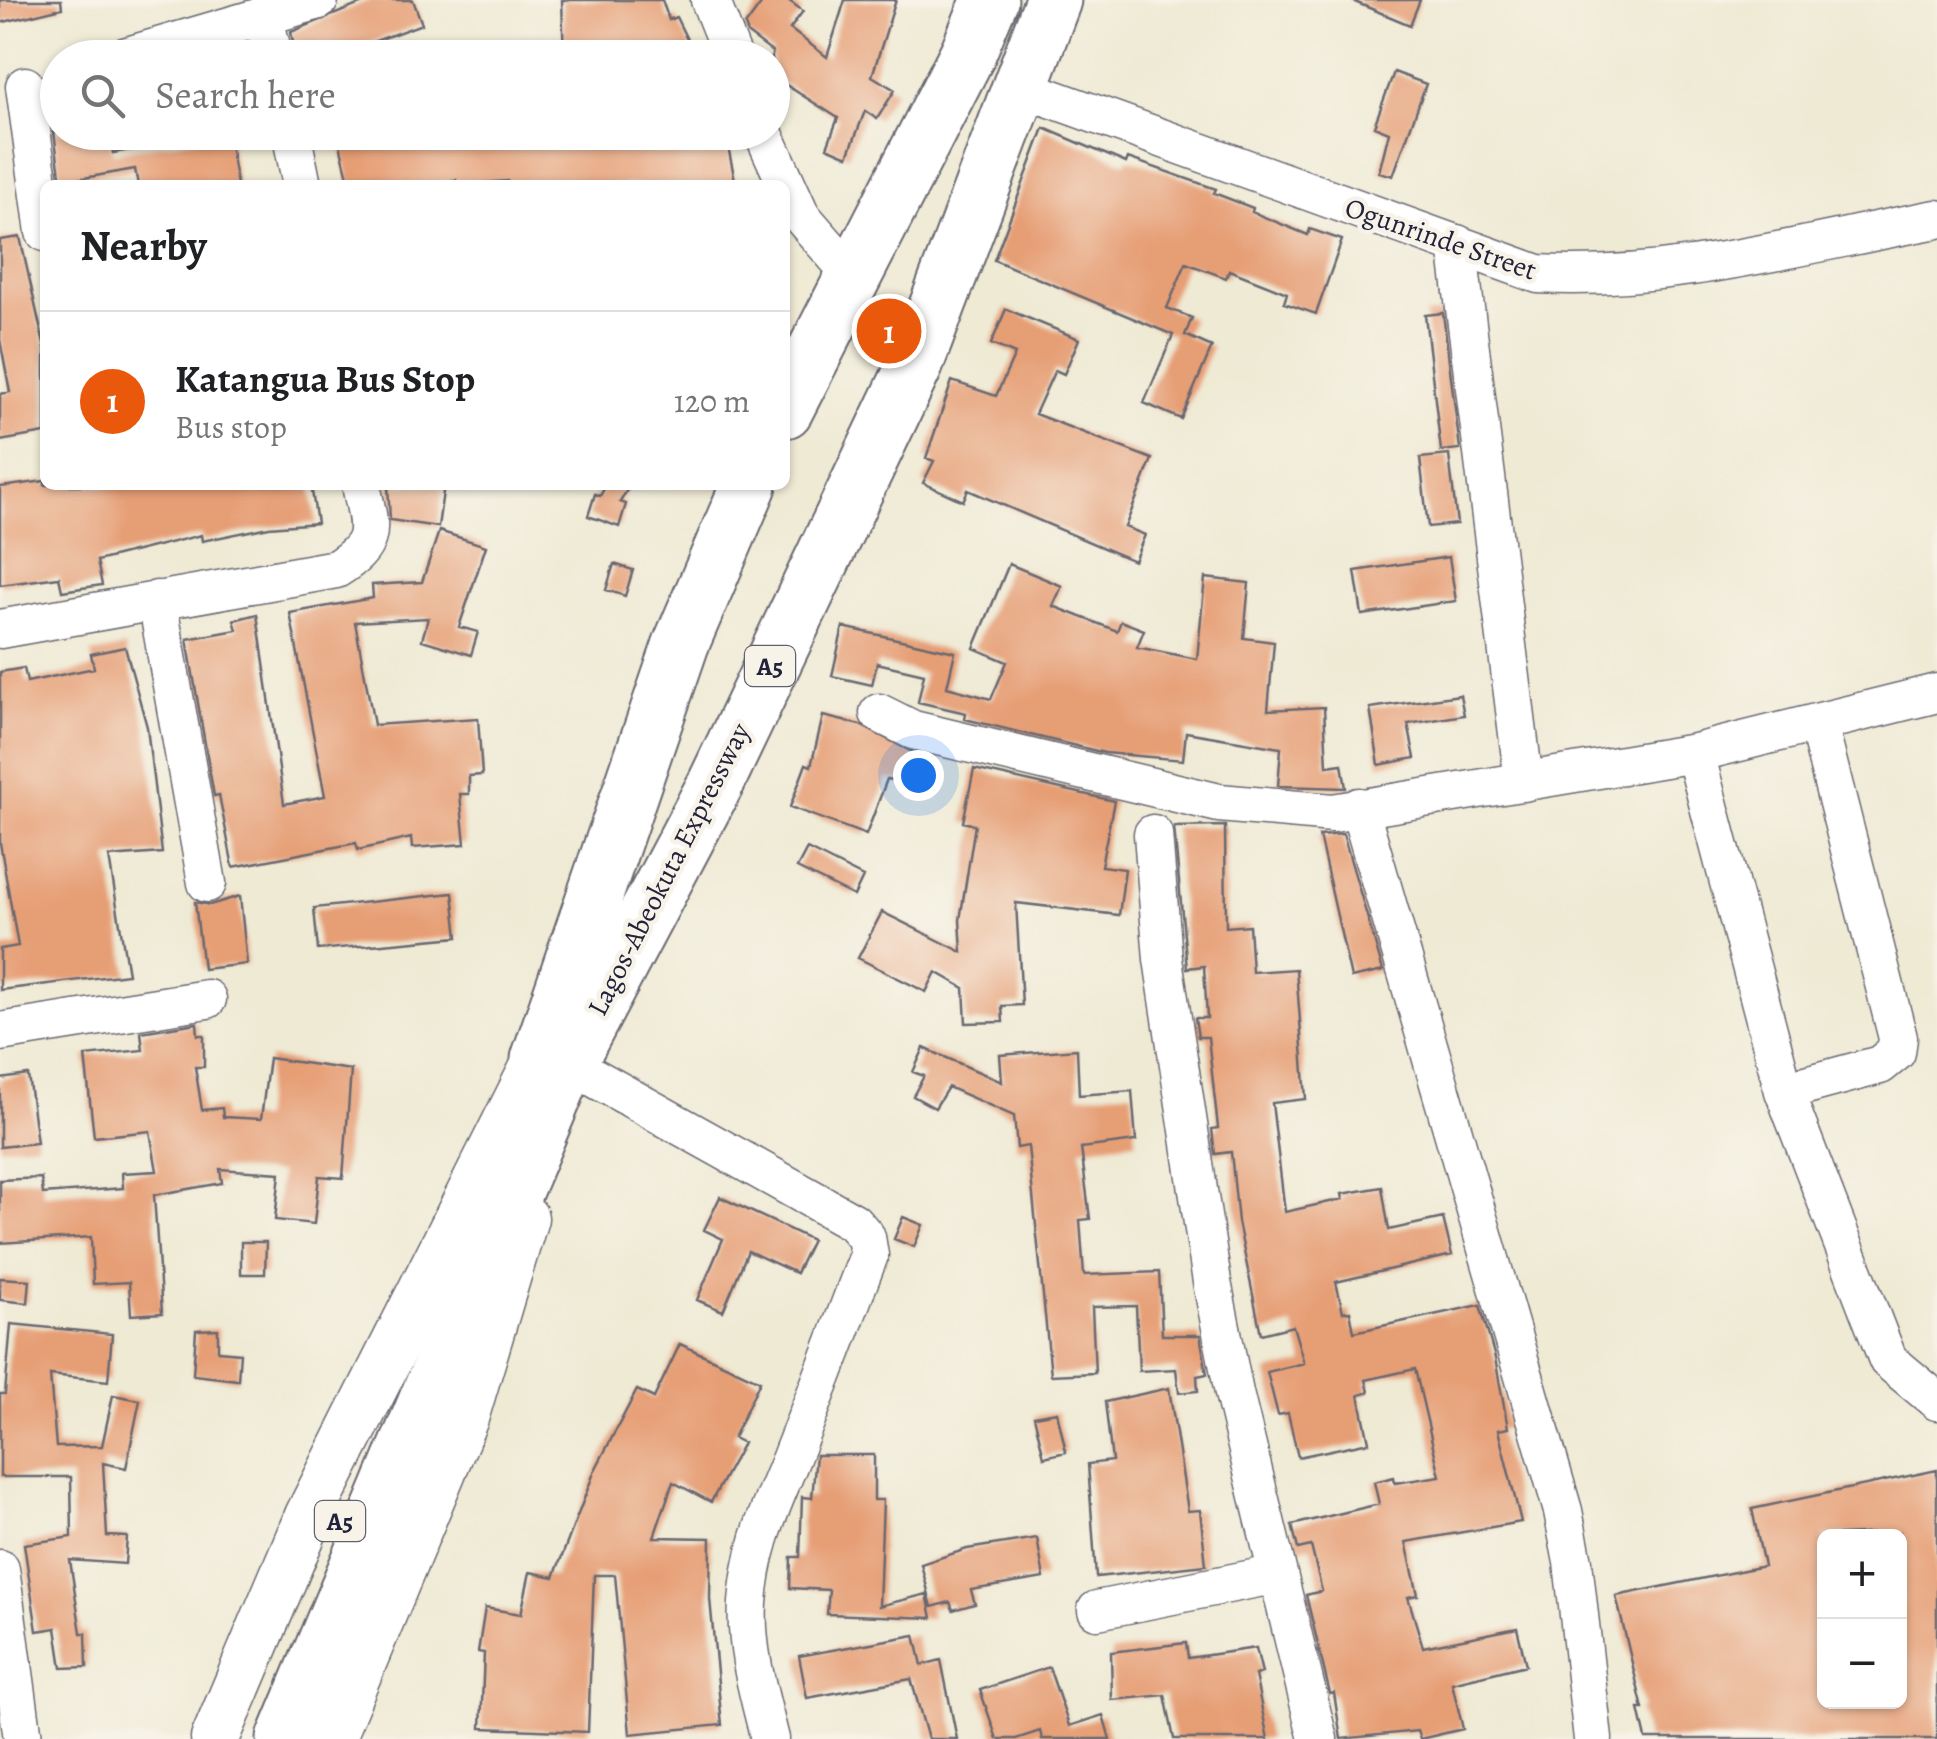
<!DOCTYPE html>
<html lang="en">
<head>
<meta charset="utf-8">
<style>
  body { margin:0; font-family:Alegreya,serif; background:#f6f6f6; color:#202124 }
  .controls { position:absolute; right:30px; bottom:30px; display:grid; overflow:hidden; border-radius:15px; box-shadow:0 2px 8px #0004 }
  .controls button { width:90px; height:90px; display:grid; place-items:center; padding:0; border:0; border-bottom:2px solid #e0e0e0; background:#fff; color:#202124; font:50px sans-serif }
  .you { position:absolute; left:918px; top:775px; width:35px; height:35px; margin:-25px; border:8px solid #fff; border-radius:50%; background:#1a73e8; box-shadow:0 0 0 15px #1a73e833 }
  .badge { display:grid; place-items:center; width:65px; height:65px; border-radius:50%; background:#ea580c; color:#fff; font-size:32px; font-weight:700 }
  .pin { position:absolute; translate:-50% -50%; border:5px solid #fff; box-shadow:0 2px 10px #0006 }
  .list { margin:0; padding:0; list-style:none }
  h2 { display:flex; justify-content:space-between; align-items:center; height:130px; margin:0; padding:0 40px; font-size:42px }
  h2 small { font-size:32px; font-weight:400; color:#757577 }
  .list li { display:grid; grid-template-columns:65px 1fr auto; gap:30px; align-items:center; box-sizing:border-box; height:180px; padding:0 40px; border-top:2px solid #e0e0e0 }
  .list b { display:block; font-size:38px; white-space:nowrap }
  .list p { margin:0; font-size:32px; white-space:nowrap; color:#757577 }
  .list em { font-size:32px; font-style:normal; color:#757577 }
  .icon { flex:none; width:55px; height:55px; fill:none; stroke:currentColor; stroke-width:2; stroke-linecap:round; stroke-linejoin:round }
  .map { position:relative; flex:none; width:1937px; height:1739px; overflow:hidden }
  .search { position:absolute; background:#fff; box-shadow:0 2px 8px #0004; left:40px; top:40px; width:750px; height:110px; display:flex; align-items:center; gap:25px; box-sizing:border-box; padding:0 35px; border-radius:55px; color:#757577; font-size:38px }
  .panel { position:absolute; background:#fff; box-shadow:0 2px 8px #0004; left:40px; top:180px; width:750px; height:310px; border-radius:15px }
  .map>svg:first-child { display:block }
  .building { fill:#e69e74; fill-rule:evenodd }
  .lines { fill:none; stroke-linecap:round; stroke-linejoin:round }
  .minor-casing { stroke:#6a6871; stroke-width:41 }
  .major-casing { stroke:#6a6871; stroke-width:51 }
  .highway-casing { stroke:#6a6871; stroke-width:59 }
  .minor { stroke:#fff; stroke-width:38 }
  .major { stroke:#fff; stroke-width:48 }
  .highway { stroke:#fff; stroke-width:55 }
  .labels { text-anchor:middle; stroke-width:9; stroke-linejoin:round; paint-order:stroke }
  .shield { fill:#f7f3e8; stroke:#62616f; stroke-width:2.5 }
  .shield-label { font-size:25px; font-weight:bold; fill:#22223b }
  .street-label { font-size:28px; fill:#22223b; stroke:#f7f3e8 }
</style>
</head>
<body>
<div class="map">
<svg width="1937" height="1739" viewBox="0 0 1937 1739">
  <rect width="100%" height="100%" fill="#f7f3e8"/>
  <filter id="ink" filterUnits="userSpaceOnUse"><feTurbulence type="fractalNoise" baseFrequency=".01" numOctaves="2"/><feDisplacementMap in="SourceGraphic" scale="20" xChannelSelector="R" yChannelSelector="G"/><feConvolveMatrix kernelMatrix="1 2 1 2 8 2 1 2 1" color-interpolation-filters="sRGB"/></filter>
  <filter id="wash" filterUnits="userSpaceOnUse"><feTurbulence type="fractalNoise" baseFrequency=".0048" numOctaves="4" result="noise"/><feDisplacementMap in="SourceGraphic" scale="40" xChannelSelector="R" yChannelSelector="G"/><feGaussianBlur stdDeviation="2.25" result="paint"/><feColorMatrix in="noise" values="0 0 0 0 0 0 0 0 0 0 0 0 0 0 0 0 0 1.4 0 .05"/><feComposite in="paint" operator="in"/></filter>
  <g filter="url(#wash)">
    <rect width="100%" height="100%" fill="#efead4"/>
    <g id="blocks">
      <!-- building -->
      <path class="building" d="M 0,0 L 61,0 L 62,8 L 0,23 Z
        M 370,0 L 413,0 L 422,24 L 329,58 L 296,58 L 291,32 Z
        M 562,0 L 662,0 L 669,20 L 676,17 L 696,58 L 564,58 Z
        M 764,0 L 788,0 L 803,11 L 790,29 L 827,57 L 845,0 L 896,0 L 872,76 L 895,90 L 877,119 L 865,111 L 848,156 L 827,147 L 838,118 L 772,76 L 772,52 L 748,34 L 745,26 Z
        M 1350,0 L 1420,0 L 1410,25 Z
        M 1394,72 L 1426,84 L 1393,176 L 1379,172 L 1389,132 L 1374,126 Z
        M 1044,128 L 1126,163 L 1128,158 L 1216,189 L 1214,193 L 1253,208 L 1252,212 L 1308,235 L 1310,229 L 1342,240 L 1316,314 L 1284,303 L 1287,293 L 1229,270 L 1226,278 L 1186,263 L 1167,308 L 1192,318 L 1185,335 L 1212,347 L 1181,419 L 1144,403 L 1173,335 L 994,260 Z
        M 54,132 L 109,132 L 113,153 L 228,133 L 237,185 L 138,185 L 135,169 L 61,182 Z
        M 337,132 L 542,132 L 543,137 L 725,132 L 736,185 L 507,185 L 507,181 L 456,185 L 456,180 L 434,185 L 350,185 Z
        M 20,237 L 45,349 L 45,433 L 0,441 L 0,394 L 10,392 L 0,340 L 0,240 Z
        M 1006,309 L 1079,339 L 1064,374 L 1055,370 L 1035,414 L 1152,459 L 1125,527 L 1145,535 L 1134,561 L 968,490 L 963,501 L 923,483 L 934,461 L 926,458 L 952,381 L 996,396 L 1015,354 L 991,344 Z
        M 1443,313 L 1460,449 L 1441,451 L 1425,315 Z
        M 1449,455 L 1457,524 L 1428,527 L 1420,458 Z
        M 45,481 L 45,485 L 311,485 L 317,523 L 269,527 L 202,541 L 201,535 L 97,561 L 102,585 L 62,591 L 59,577 L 0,585 L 0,487 Z
        M 388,485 L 444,485 L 438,527 L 390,520 Z
        M 606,485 L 630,485 L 620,502 L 626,504 L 619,527 L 588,516 L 595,494 L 600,496 Z
        M 439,531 L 486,546 L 459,627 L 478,632 L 471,655 L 422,640 L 428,618 L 355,622 L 374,725 L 478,718 L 482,775 L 469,776 L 469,794 L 460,794 L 465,844 L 412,848 L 411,838 L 358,850 L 356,843 L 233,867 L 219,795 L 214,796 L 187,639 L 237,630 L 234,620 L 257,614 L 284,804 L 325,796 L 290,613 L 373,598 L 372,585 L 422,582 Z
        M 1449,557 L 1456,601 L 1362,615 L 1355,571 Z
        M 614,564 L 633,570 L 625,596 L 606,590 Z
        M 1009,564 L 1062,586 L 1053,606 L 1117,631 L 1121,621 L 1144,630 L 1137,647 L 1197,659 L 1205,578 L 1249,583 L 1244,638 L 1274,642 L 1268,710 L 1324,707 L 1327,766 L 1342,764 L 1346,788 L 1278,786 L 1281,748 L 1274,747 L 1186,732 L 1183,760 L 1105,753 L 965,719 L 966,713 L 918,702 L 924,674 L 877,663 L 872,685 L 832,676 L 843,627 L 955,652 L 947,687 L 991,699 L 1007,662 L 974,648 Z
        M 125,647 L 147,727 L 162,853 L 109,857 L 128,974 L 0,990 L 0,949 L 18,946 L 0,843 L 0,672 L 24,668 L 27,682 L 94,668 L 91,654 Z
        M 1460,695 L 1464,715 L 1408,724 L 1415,758 L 1379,765 L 1370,708 Z
        M 823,716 L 860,725 L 916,754 L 911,784 L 887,779 L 866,835 L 790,807 L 806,764 L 811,766 Z
        M 974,769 L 1114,801 L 1101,866 L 1125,869 L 1119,915 L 1016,903 L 1022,1005 L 1002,1006 L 1003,1022 L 966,1023 L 964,988 L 936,972 L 926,992 L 858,958 L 882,912 L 962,952 L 960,920 L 975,825 L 963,822 Z
        M 1225,826 L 1226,927 L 1249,925 L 1252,972 L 1296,969 L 1306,1099 L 1272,1103 L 1285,1212 L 1343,1199 L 1342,1194 L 1382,1187 L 1389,1230 L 1443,1218 L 1452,1255 L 1336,1282 L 1343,1312 L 1350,1311 L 1354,1332 L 1480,1305 L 1495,1358 L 1508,1428 L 1498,1430 L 1521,1522 L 1406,1542 L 1418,1595 L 1408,1597 L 1423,1647 L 1517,1628 L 1526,1665 L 1452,1683 L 1463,1729 L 1420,1739 L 1417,1731 L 1341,1739 L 1334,1693 L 1330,1694 L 1306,1595 L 1322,1591 L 1311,1546 L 1298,1549 L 1292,1525 L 1379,1504 L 1374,1482 L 1394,1477 L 1395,1483 L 1440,1476 L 1415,1369 L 1366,1380 L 1369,1392 L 1359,1395 L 1369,1442 L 1298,1457 L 1288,1413 L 1278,1415 L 1267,1372 L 1304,1363 L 1293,1326 L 1261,1334 L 1238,1222 L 1231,1152 L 1215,1154 L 1212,1129 L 1218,1128 L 1208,1037 L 1198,1037 L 1195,1018 L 1207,1018 L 1204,966 L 1187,968 L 1174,827 Z
        M 1343,834 L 1383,971 L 1351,978 L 1319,836 Z
        M 807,849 L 863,877 L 854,896 L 797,868 Z
        M 453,893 L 458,937 L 318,950 L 314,908 Z
        M 240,896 L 247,964 L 203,969 L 195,902 L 210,905 Z
        M 197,1023 L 198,1035 L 204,1035 L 204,1067 L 195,1067 L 202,1110 L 222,1108 L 223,1117 L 261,1119 L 269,1058 L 351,1070 L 343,1178 L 319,1176 L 314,1224 L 275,1220 L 280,1173 L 220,1169 L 222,1183 L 154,1195 L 162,1313 L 131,1315 L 129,1282 L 93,1284 L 91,1237 L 0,1243 L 0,1180 L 41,1178 L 43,1194 L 123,1188 L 122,1173 L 157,1171 L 150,1131 L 94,1137 L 85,1056 L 143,1050 L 141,1032 Z
        M 924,1048 L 1002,1082 L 1000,1055 L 1077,1049 L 1079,1095 L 1132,1091 L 1136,1141 L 1081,1148 L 1090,1219 L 1080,1220 L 1084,1275 L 1159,1272 L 1162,1335 L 1200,1335 L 1207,1374 L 1197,1376 L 1198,1391 L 1179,1393 L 1176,1369 L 1139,1371 L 1136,1306 L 1092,1307 L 1095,1373 L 1051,1375 L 1028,1146 L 1017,1148 L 1014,1116 L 948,1087 L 935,1108 L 913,1096 L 924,1076 L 913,1072 Z
        M 28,1075 L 37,1143 L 0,1147 L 0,1079 Z
        M 720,1197 L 812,1240 L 796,1273 L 748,1251 L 723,1311 L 697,1300 L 723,1239 L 704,1230 Z
        M 903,1217 L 923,1225 L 914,1247 L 894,1239 Z
        M 241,1242 L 266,1242 L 265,1274 L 241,1274 Z
        M 0,1278 L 30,1280 L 28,1303 L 0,1300 Z
        M 11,1324 L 112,1334 L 108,1381 L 50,1375 L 56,1447 L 102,1446 L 113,1395 L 140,1400 L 126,1468 L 103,1463 L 107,1536 L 127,1537 L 125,1564 L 70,1560 L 81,1633 L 86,1633 L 87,1667 L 62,1668 L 56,1628 L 37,1631 L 24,1544 L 72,1537 L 71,1477 L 0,1477 L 0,1394 L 5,1394 Z
        M 218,1329 L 218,1351 L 240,1353 L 238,1380 L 193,1375 L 196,1330 Z
        M 680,1344 L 760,1381 L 733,1438 L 743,1443 L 711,1502 L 673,1482 L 654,1537 L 711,1538 L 710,1599 L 722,1725 L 630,1734 L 615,1575 L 594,1575 L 588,1732 L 481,1728 L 484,1653 L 478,1652 L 485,1608 L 521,1614 L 530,1572 L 554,1577 L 595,1470 L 637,1390 L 654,1398 Z
        M 1169,1388 L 1188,1511 L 1200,1510 L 1206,1565 L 1096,1577 L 1088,1464 L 1112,1461 L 1105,1402 Z
        M 1057,1412 L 1066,1452 L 1044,1457 L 1034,1416 Z
        M 816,1455 L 874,1455 L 874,1500 L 883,1500 L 879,1606 L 927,1594 L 932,1618 L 827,1614 L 829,1590 L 790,1588 L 791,1557 L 800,1557 L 802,1497 L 812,1498 Z
        M 1937,1470 L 1937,1739 L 1646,1739 L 1639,1709 L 1643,1709 L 1616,1596 L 1764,1566 L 1752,1509 ZM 1900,1532 L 1900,1702 L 1824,1702 L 1824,1536 Z
        M 1037,1538 L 1044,1578 L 971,1590 L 975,1604 L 953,1610 L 950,1602 L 932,1607 L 921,1564 L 967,1549 Z
        M 915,1635 L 922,1665 L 941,1660 L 957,1739 L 928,1739 L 911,1679 L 807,1698 L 799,1656 Z
        M 1186,1643 L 1188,1658 L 1256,1648 L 1262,1673 L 1255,1675 L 1268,1739 L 1174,1739 L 1165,1695 L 1112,1700 L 1111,1652 Z
        M 1049,1667 L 1069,1726 L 1103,1715 L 1110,1739 L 1042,1739 L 1040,1731 L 1016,1739 L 997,1739 L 980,1690 Z"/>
    </g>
  </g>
  <g filter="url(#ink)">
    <use href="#blocks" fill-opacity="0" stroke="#6a6871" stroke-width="2.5"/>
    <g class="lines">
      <!-- minor casing -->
      <g class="minor-casing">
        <path id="minor" d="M 710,0 L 733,58
          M 263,15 L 274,58
          M 121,58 L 319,0
          M 25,86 L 45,232
          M 1020,87 L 1538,274 C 1672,282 1806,243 1937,219
          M 291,132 L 302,185
          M 763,132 L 801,216 L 854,277
          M 1457,244 L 1524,782
          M 157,600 L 207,883
          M 0,629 L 336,569 C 378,543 370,529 361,485
          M 879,713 L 913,730 L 1219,803 L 1333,813 L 1695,753 L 1937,693
          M 1695,753 L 1784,1091 L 1888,1360 L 1937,1401
          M 1359,807 L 1563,1511 L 1573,1562 L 1593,1739
          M 1153,834 L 1163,959 L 1212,1282 L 1234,1393 L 1318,1739
          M 0,1032 L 207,999
          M 568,1063 L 853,1222 L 866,1237 L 869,1255 C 844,1320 820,1385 794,1450 C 773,1505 752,1541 748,1603 C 745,1648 759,1695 770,1739
          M 1784,1091 L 1880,1065 L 1896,1052 L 1898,1038 L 1818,724
          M 0,1569 L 23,1739
          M 1097,1610 L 1278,1574"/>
      </g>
      <!-- major casing -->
      <g class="major-casing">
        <path id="major" d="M 215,1739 L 309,1516 L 543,1050
          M 330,1739 L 464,1418 L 524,1218"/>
      </g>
      <!-- highway casing -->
      <g class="highway-casing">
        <path id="highway" d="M 785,410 L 968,53 L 990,0
          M 539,1059 L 681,644 L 749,485
          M 285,1739 L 568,1063 L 716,783 L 915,365 L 1053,0"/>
      </g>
      <!-- minor -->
      <use href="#minor" class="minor"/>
      <!-- major -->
      <use href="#major" class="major"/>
      <!-- highway -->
      <use href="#highway" class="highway"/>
    </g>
  </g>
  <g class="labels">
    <!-- shield labels -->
    <g class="shield">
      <rect x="745" y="646" width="50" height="40" rx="8"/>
      <rect x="315" y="1501" width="50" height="40" rx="8"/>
    </g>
    <g class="shield-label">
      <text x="770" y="675">A5</text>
      <text x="340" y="1530">A5</text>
    </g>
    <!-- street labels -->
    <g class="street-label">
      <text transform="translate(1441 238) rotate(19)" y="10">Ogunrinde Street</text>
      <text transform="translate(668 869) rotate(-63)" y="10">Lagos-Abeokuta Expressway</text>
    </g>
  </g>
</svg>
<div class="controls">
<button>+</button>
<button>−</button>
</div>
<div class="you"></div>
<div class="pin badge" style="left:889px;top:331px">1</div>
<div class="search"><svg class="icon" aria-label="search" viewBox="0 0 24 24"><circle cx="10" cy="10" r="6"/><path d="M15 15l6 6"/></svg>Search here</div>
<section class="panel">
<h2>Nearby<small></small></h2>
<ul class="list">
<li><span class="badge">1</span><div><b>Katangua Bus Stop</b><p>Bus stop</p></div><em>120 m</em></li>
</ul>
</section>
</div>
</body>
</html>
